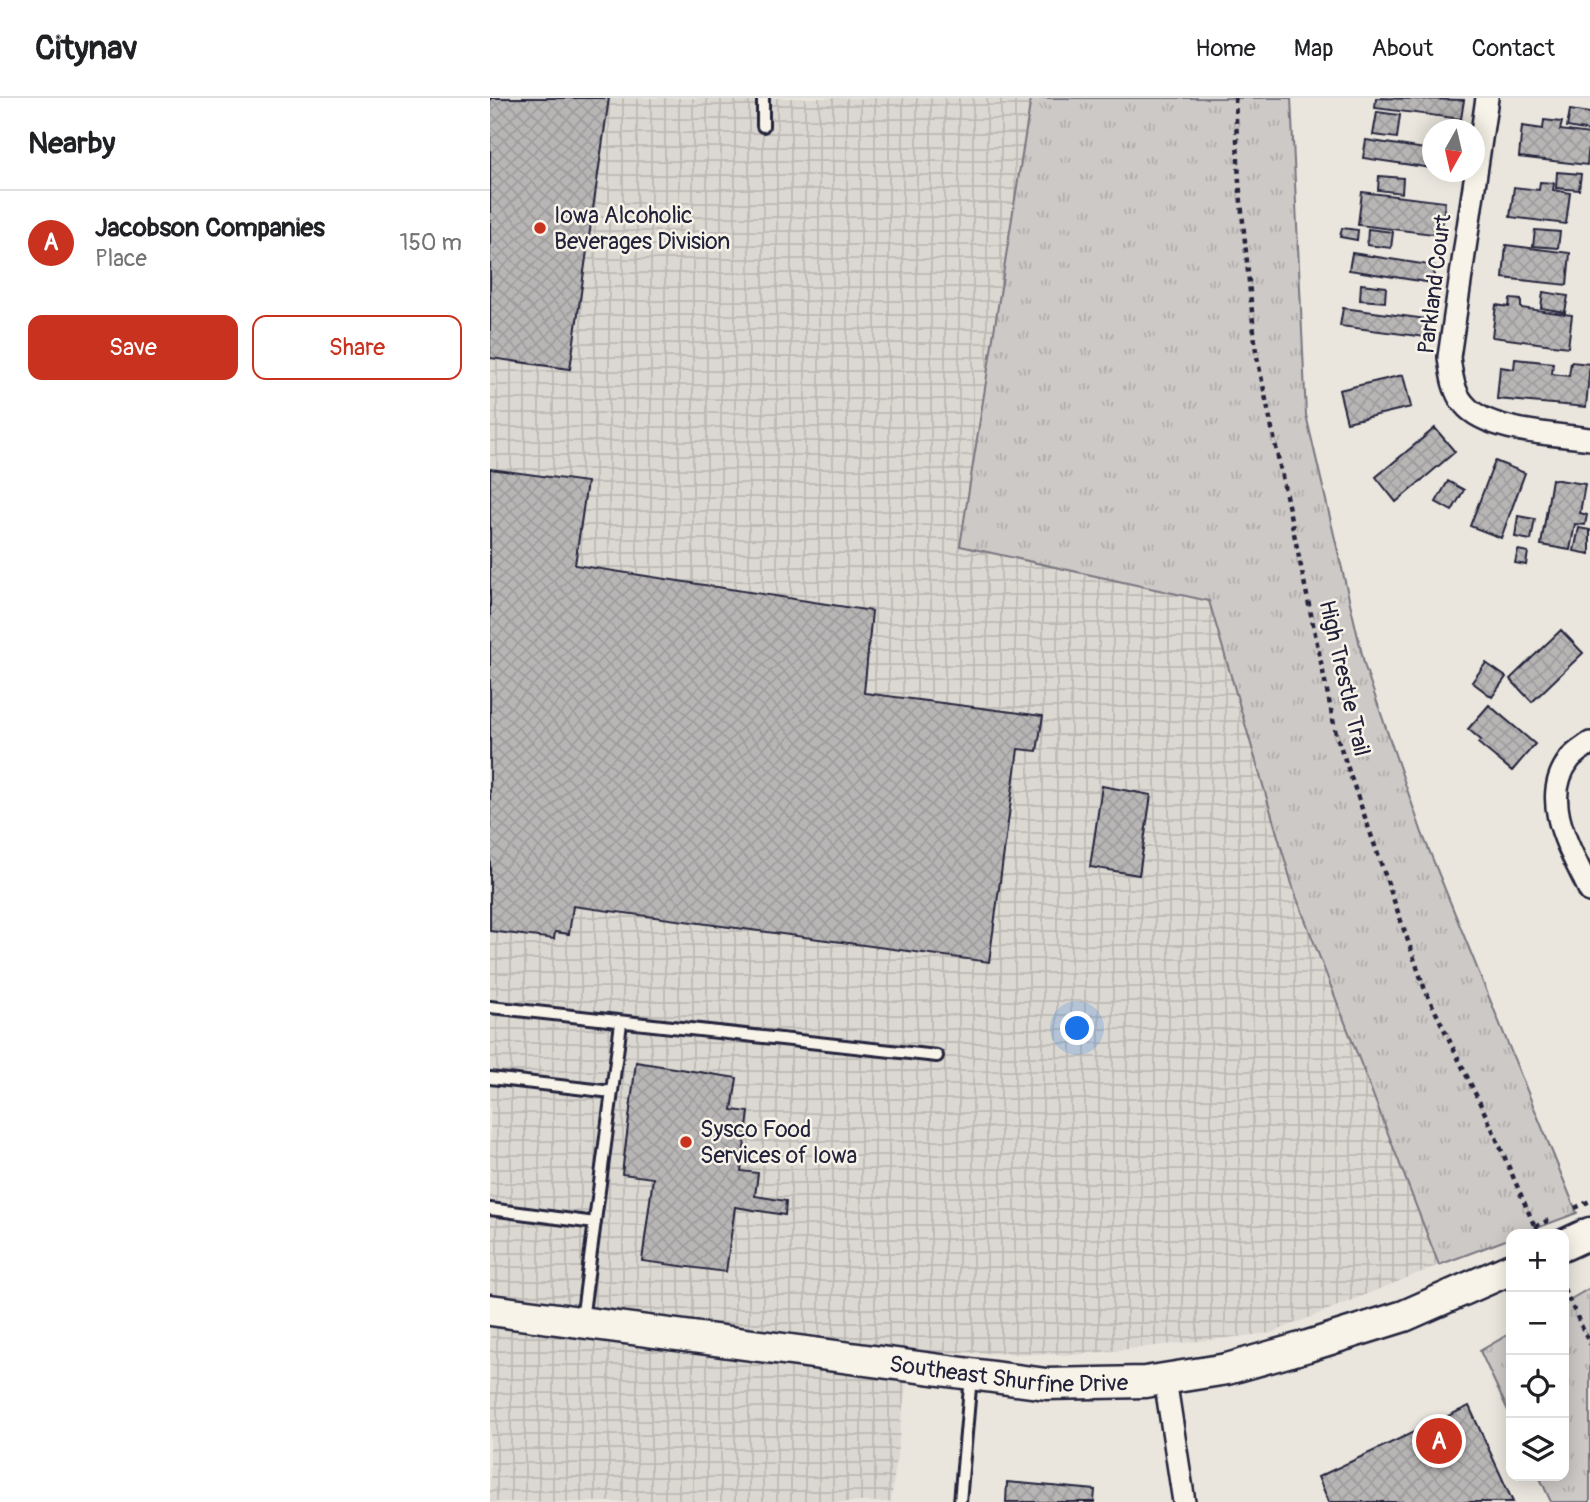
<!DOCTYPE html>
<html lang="en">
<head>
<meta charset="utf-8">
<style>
  body { margin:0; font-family:Pangolin,sans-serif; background:#f6f6f6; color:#202124 }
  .controls { position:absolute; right:21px; bottom:21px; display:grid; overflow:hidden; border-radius:14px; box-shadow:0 4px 18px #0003 }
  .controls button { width:63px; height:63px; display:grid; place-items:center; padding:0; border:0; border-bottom:2px solid #e0e0e0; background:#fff; color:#202124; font:35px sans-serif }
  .compass { position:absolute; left:932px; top:21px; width:63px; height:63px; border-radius:50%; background:#fff; box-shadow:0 4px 18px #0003; rotate:188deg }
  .you { position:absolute; left:588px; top:931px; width:24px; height:24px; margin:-18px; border:5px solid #fff; border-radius:50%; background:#1a73e8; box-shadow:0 0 0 10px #1a73e833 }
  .badge { display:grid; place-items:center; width:46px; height:46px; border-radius:50%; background:#c8321e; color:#fff; font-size:23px; font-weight:700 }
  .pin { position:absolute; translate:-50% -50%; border:4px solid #fff; box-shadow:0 2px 7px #0006 }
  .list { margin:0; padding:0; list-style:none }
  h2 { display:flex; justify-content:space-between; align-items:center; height:91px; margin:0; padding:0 28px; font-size:30px }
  h2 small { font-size:23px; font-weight:400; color:#757577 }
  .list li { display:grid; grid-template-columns:46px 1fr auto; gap:21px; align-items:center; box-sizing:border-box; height:105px; padding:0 28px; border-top:2px solid #e0e0e0 }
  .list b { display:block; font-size:26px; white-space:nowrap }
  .list p { margin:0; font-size:23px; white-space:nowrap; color:#757577 }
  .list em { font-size:23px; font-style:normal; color:#757577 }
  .actions { display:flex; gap:14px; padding:21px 28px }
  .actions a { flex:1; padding:16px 0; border:2px solid #c8321e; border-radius:14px; text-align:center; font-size:24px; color:#c8321e }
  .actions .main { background:#c8321e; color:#fff }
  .icon { flex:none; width:38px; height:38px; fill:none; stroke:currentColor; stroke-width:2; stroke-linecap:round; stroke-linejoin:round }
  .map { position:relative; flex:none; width:1100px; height:1404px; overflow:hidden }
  header { display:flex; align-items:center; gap:42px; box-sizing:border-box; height:98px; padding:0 35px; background:#fff; border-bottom:2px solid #e0e0e0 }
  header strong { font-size:33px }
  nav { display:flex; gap:38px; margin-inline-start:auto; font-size:24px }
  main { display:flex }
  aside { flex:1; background:#fff }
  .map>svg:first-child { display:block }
  .industrial { fill:url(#industrial-grid) }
  .grass { fill:url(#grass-tufts); stroke:#787680; stroke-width:2 }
  .building { fill:url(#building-cross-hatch); stroke:#22223b; stroke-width:2 }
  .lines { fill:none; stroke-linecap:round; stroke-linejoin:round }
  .lane-casing { stroke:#22223b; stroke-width:16 }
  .street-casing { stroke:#22223b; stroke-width:26 }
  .secondary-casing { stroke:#22223b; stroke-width:35 }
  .path { stroke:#22223b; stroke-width:4.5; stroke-dasharray:5 5; stroke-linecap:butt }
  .lane { stroke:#f7f3e8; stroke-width:10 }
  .street { stroke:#f7f3e8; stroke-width:21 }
  .secondary { stroke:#f7f3e8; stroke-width:30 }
  .poi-dot { fill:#c8321e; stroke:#f7f3e8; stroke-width:2.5 }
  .labels { text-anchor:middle; stroke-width:5; stroke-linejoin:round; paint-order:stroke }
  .poi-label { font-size:23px; fill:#22223b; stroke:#f7f3e8; text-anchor:start }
  .street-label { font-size:23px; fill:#22223b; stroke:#f7f3e8 }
</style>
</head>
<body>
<header>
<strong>Citynav</strong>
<nav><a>Home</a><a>Map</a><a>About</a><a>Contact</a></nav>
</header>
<main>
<aside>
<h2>Nearby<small></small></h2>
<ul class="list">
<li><span class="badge">A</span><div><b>Jacobson Companies</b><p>Place</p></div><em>150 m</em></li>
</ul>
<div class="actions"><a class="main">Save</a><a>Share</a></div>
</aside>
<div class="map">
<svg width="1100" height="1404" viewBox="0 0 1100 1404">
  <defs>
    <pattern id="industrial-grid" width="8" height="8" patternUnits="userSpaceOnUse" patternTransform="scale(1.75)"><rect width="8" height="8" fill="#dbd8d2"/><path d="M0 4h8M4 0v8" fill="none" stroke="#bcb9b5"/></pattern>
    <pattern id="grass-tufts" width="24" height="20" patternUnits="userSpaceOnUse" patternTransform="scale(1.75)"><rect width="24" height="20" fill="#cdc9c6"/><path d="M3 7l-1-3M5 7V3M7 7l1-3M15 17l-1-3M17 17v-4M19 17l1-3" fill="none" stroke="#b0acab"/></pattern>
    <pattern id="building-cross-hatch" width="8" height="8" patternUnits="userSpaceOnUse" patternTransform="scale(1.75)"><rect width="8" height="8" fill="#b8b6b5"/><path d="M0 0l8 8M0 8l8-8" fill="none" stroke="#9e9c9d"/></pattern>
  </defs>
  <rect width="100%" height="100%" fill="#eae6de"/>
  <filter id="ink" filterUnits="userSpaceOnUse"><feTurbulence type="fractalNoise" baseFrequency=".0143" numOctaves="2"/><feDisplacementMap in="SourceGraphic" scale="14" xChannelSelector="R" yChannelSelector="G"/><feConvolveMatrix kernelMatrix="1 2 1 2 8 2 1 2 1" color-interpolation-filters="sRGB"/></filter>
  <g filter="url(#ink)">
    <!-- industrial -->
    <path class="industrial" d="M 0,0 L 541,0 L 470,448 L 719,503 L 804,793 L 949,1167 L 781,1235 L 585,1257 L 420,1254 L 401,1404 L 0,1404 Z"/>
    <!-- grass -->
    <path class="grass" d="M 541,0 L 801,0 L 816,317 L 875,569 L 932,735 L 1087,1115 L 1031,1136 L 1021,1136 L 1021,1140 L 949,1167 L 804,793 L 719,503 L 470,448 Z
      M 1100,1190 L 1100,1404 L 1061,1404 L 1049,1378 L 1074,1378 L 1074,1205 Z
      M 1021,1235 L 1021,1319 L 990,1253 Z"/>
    <!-- building -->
    <path class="building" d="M 0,0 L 119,0 L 80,271 L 0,260 Z
      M 886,0 L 974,2 L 971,21 L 885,10 Z
      M 1080,12 L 1100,15 L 1100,33 L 1077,29 Z
      M 887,14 L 910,17 L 907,40 L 883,37 Z
      M 1054,22 L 1072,24 L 1070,32 L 1100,36 L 1097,67 L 1029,59 L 1032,28 L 1053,31 Z
      M 876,42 L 942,52 L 942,70 L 873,60 Z
      M 1067,74 L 1091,76 L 1089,92 L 1066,90 Z
      M 889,78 L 913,80 L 912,95 L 888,92 Z
      M 1050,84 L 1064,85 L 1063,92 L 1080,95 L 1076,126 L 1020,119 L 1024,89 L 1049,92 Z
      M 872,94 L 955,104 L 951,137 L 868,127 Z
      M 852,130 L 868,132 L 867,142 L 850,139 Z
      M 878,131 L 903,134 L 901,150 L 877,147 Z
      M 1045,132 L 1070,134 L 1068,150 L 1043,148 Z
      M 1016,147 L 1080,155 L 1077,187 L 1013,180 Z
      M 862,155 L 945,168 L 943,185 L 859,172 Z
      M 871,186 L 896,189 L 895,204 L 870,202 Z
      M 1053,194 L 1078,198 L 1075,214 L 1051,210 Z
      M 1020,201 L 1031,202 L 1031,210 L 1082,217 L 1078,249 L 1002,239 L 1006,207 L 1019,209 Z
      M 853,210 L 937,221 L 935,239 L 850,228 Z
      M 1025,261 L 1063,265 L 1062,276 L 1079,278 L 1081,264 L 1100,266 L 1096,309 L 1007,301 L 1010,269 L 1024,271 Z
      M 913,277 L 921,309 L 857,324 L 849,292 Z
      M 945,330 L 965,354 L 906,404 L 886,379 Z
      M 1005,363 L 1035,375 L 1011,440 L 980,428 Z
      M 0,371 L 97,384 L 85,467 L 382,513 L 374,595 L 553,618 L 547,653 L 528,651 L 499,864 L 83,808 L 79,836 L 65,834 L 64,841 L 0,833 Z
      M 1062,381 L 1095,386 L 1090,415 L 1097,417 L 1095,427 L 1085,426 L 1080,452 L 1051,447 Z
      M 958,383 L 974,392 L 962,413 L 946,404 Z
      M 1028,418 L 1045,421 L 1041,442 L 1025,439 Z
      M 1089,430 L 1100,432 L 1100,456 L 1084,453 Z
      M 1028,452 L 1038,454 L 1036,467 L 1025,465 Z
      M 1071,532 L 1093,555 L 1042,604 L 1020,581 Z
      M 996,565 L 1016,579 L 1002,599 L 982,584 Z
      M 999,607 L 1045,646 L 1022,673 L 988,645 L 991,642 L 978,631 Z
      M 612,688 L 661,697 L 649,777 L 600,769 Z
      M 146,964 L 247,980 L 242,1012 L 259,1014 L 251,1073 L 268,1075 L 265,1098 L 296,1103 L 295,1117 L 245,1109 L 236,1174 L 152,1163 L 163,1080 L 132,1076 Z
      M 979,1308 L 1023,1404 L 839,1404 L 828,1379 Z
      M 517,1384 L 605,1392 L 604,1404 L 516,1404 Z"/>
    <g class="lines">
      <!-- lane casing -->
      <g class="lane-casing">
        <path id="lane" d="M 273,28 L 273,0
          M 0,909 L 447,958
          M 0,980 L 122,994
          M 0,1111 L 105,1125
          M 92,1222 L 131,925
          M 470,1404 L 481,1278"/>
      </g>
      <!-- street casing -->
      <g class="street-casing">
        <path id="street" d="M 997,0 L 959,259 C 961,274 963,294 974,306 C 996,334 1066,336 1100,341
          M 1100,645 C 1093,650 1084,655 1079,662 C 1048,703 1082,754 1100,793
          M 675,1281 L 694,1404"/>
      </g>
      <!-- secondary casing -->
      <g class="secondary-casing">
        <g id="secondary">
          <path d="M 1074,1147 L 1100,1135"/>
          <path id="s1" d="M 0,1212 L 556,1286 L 655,1284 L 737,1271 L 818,1248 L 914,1218 L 1021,1171"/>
        </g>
      </g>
      <!-- path -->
      <path class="path" d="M 745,0 L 749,84 L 766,254 L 846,636 L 935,892 L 1001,1028 L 1048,1136
        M 1085,1110 L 1100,1103
        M 1045,1129 L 1061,1121
        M 1074,1191 L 1100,1246"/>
      <!-- lane -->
      <use href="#lane" class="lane"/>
      <!-- street -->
      <use href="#street" class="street"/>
      <!-- secondary -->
      <use href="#secondary" class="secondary"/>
    </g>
  </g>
  <!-- markers -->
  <g class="poi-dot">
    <circle cx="50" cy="130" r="7"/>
    <circle cx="196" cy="1044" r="7"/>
  </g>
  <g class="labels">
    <!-- poi labels -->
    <g class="poi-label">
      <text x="64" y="125">Iowa Alcoholic<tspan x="64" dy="26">Beverages Division</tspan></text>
      <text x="210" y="1039">Sysco Food<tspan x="210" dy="26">Services of Iowa</tspan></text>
    </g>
    <!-- street labels -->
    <g class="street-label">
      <text transform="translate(944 186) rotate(-83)" y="8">Parkland Court</text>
      <text transform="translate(855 580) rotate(77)" y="8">High Trestle Trail</text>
      <text dy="8" stroke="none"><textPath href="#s1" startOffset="523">Southeast Shurfine Drive</textPath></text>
    </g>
  </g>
</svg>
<div class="controls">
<button>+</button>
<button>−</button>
<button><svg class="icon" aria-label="locate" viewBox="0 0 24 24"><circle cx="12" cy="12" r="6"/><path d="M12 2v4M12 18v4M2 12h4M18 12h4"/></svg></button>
<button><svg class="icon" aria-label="layers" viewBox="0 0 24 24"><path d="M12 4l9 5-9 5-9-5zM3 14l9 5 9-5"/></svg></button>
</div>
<svg class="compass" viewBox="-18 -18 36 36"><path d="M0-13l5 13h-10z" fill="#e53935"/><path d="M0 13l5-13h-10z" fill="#757577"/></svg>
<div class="you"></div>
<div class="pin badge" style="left:949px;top:1343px">A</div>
</div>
</main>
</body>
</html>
